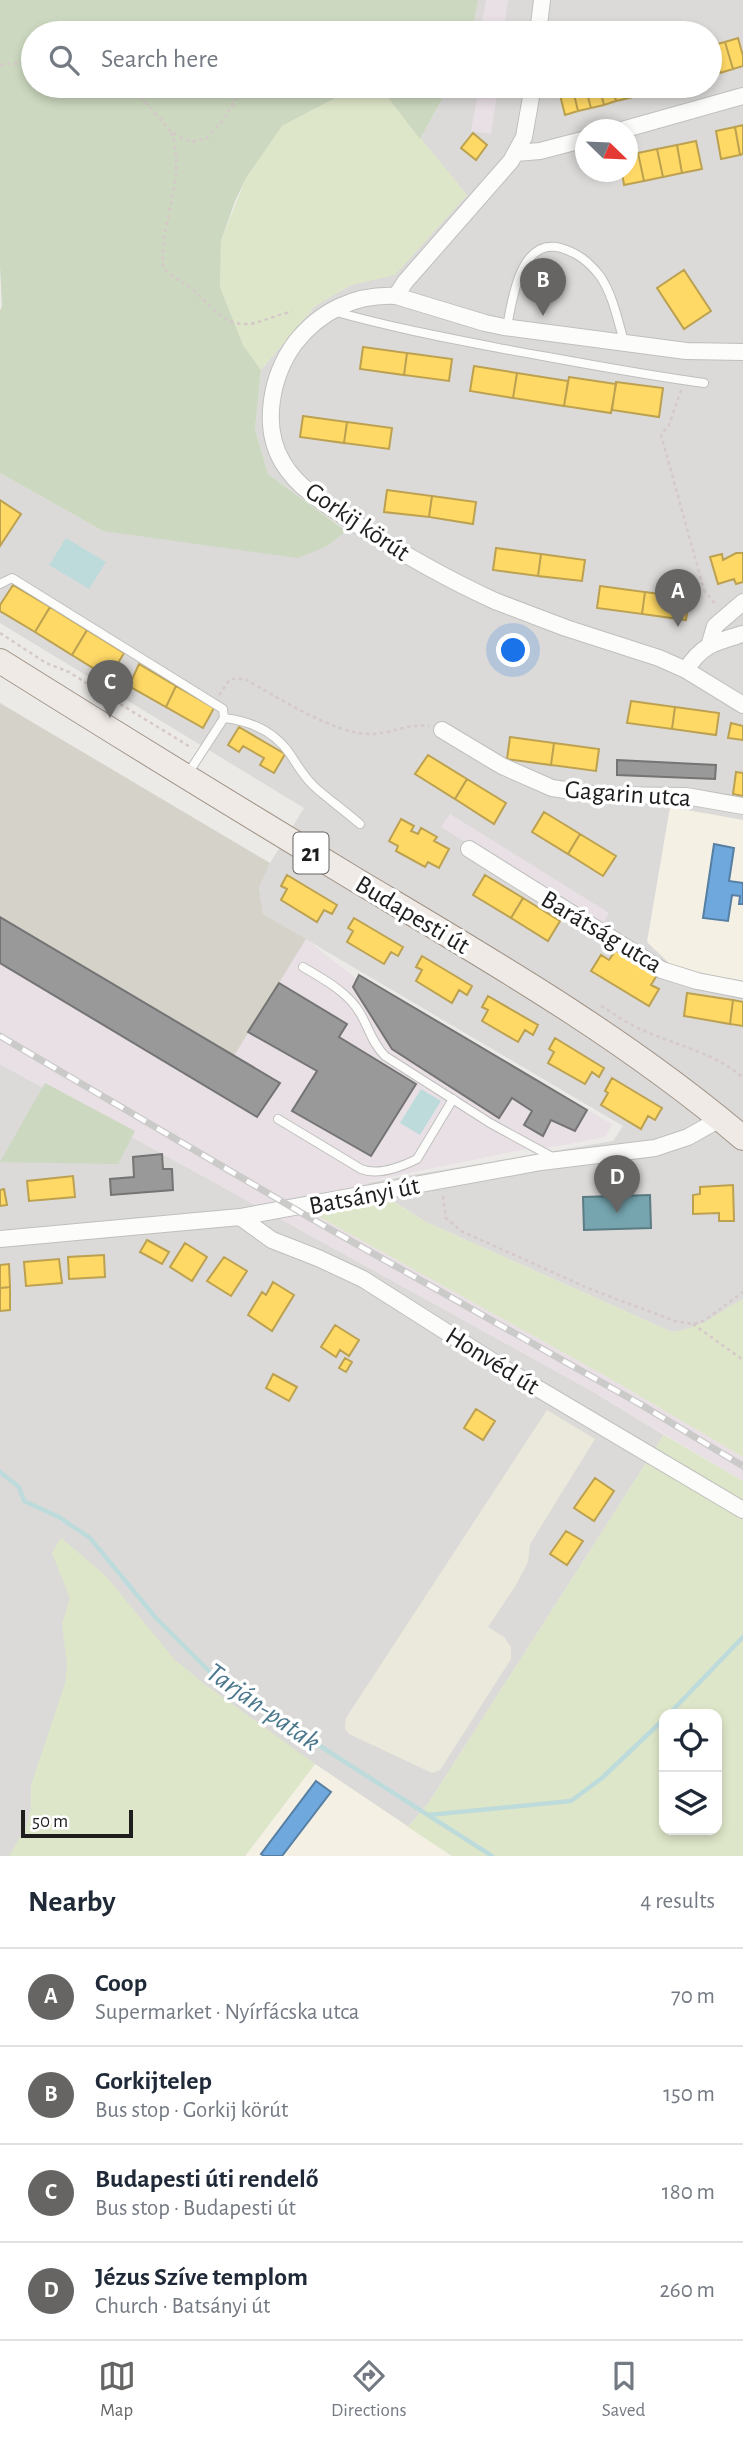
<!DOCTYPE html>
<html lang="en">
<head>
<meta charset="utf-8">
<style>
  body { margin:0; font-family:"Alegreya Sans",sans-serif; background:#f6f6f7; color:#1f2937 }
  .controls { position:absolute; right:21px; bottom:21px; display:grid; overflow:hidden; border-radius:14px; box-shadow:0 4px 10px #0003 }
  .controls button { width:63px; height:63px; display:grid; place-items:center; padding:0; border:0; border-bottom:2px solid #e0e1e3; background:#fff; color:#1f2937; font:35px sans-serif }
  .compass { position:absolute; left:575px; top:119px; width:63px; height:63px; border-radius:50%; background:#fff; box-shadow:0 4px 10px #0003; rotate:113deg }
  .scale { position:absolute; left:21px; bottom:18px; width:112px; box-sizing:border-box; padding-left:7px; border:4px solid #1e1e1e; border-top:0; font-size:19px; line-height:24px; white-space:nowrap; color:#1e1e1e; -webkit-text-stroke:5px #fff; paint-order:stroke }
  .you { position:absolute; left:514px; top:651px; width:24px; height:24px; margin:-18px; border:5px solid #fff; border-radius:50%; background:#1a73e8; box-shadow:0 0 0 10px #1a73e833 }
  .badge { display:grid; place-items:center; width:46px; height:46px; border-radius:50%; background:#666564; color:#fff; font-size:23px; font-weight:700 }
  .pin { position:absolute; translate:-50% -58px; filter:drop-shadow(0 2px 4px #0008) }
  .pin::after { content:''; position:absolute; top:37px; width:24px; height:21px; background:inherit; clip-path:polygon(0 0,100% 0,50% 100%) }
  .list { margin:0; padding:0; list-style:none }
  h2 { display:flex; justify-content:space-between; align-items:center; height:91px; margin:0; padding:0 28px; font-size:30px }
  h2 small { font-size:23px; font-weight:400; color:#747a83 }
  .list li { display:grid; grid-template-columns:46px 1fr auto; gap:21px; align-items:center; box-sizing:border-box; height:98px; padding:0 28px; border-top:2px solid #e0e1e3 }
  .list b { display:block; font-size:26px; white-space:nowrap }
  .list p { margin:0; font-size:23px; white-space:nowrap; color:#747a83 }
  .list em { font-size:23px; font-style:normal; color:#747a83 }
  .icon { flex:none; width:38px; height:38px; fill:none; stroke:currentColor; stroke-width:2; stroke-linecap:round; stroke-linejoin:round }
  .map { position:relative; flex:none; width:743px; height:1856px; overflow:hidden }
  .search { position:absolute; background:#fff; box-shadow:0 4px 10px #0003; left:21px; right:21px; top:21px; height:77px; display:flex; align-items:center; gap:18px; box-sizing:border-box; padding:0 24px; border-radius:38px; color:#747a83; font-size:26px }
  .sheet { height:483px; background:#fff }
  nav { display:flex; justify-content:space-around; align-items:center; box-sizing:border-box; height:98px; border-top:2px solid #e0e1e3; background:#fff; font-size:19px; color:#747a83 }
  nav a { display:grid; justify-items:center; gap:4px }
  nav .on { color:#666564 }
  .map>svg:first-child { display:block }
  .residential { fill:#dbdad8; fill-rule:evenodd }
  .industrial { fill:#e9e0e6 }
  .education { fill:#f4f1e4 }
  .construction { fill:#d5d2ca }
  .farmland { fill:#ebe9dc }
  .grass { fill:#dee6c9; fill-rule:evenodd }
  .forest { fill:#ccd8bf }
  .water { fill:#bedbdc }
  .homes { fill:#ffd966; stroke:#bca150; stroke-width:2 }
  .schools { fill:#6fa8dc; stroke:#577fa3; stroke-width:2 }
  .public { fill:#76a5af; stroke:#5c7c84; stroke-width:2 }
  .industry { fill:#999; stroke:#747474; stroke-width:2 }
  .lines { fill:none; stroke-linecap:round; stroke-linejoin:round }
  .stream { stroke:#bedbdc; stroke-width:4.5 }
  .lane-casing { stroke:#bfbfbd; stroke-width:10 }
  .street-casing { stroke:#bfbfbd; stroke-width:18 }
  .primary-casing { stroke:#a09386; stroke-width:26 }
  .path { stroke:#d5c9c9; stroke-width:2.5; stroke-dasharray:3.5 3.5; stroke-linecap:butt }
  .lane { stroke:#fcfcfb; stroke-width:8 }
  .street { stroke:#fcfcfb; stroke-width:16 }
  .primary { stroke:#efeae6; stroke-width:24 }
  .rail-casing { stroke:#cacac9; stroke-width:7 }
  .rail { stroke:#fff; stroke-width:4.5; stroke-dasharray:13; stroke-linecap:butt }
  .labels { text-anchor:middle; stroke-width:7; stroke-linejoin:round; paint-order:stroke }
  .shield { fill:#fff; stroke:#626262; stroke-width:2 }
  .shield-label { font-size:24px; font-weight:bold; fill:#1e1e1e }
  .street-label { font-size:26px; fill:#1e1e1e; stroke:#fff }
  .water-label { font-size:28px; font-style:italic; fill:#4b788d; stroke:#fff }
</style>
</head>
<body>
<div class="map">
<svg width="743" height="1856" viewBox="0 0 743 1856">
  <rect width="100%" height="100%" fill="#eceae7"/>
  <!-- residential -->
  <path class="residential" d="M 478,0 L 743,0 L 743,1299 L 708,1322 L 692,1329 L 672,1332 L 426,1222 L 365,1183 L 613,1141 L 623,1126 L 263,914 L 259,888 L 270,863 L 304,808 L 0,623 L 0,473 L 103,531 L 346,530 L 268,474 L 255,429 L 261,370 L 315,306 L 351,285 L 395,274 L 467,195 L 420,139 L 449,86 L 710,86 L 710,33 L 472,33 ZM 586,130 L 628,130 L 628,172 L 586,172 Z
    M 0,1064 L 590,1390 L 664,1435 L 429,1802 L 408,1827 L 315,1764 L 245,1856 L 0,1856 Z"/>
  <!-- industrial -->
  <path class="industrial" d="M 486,0 L 508,0 L 503,33 L 480,33 Z
    M 479,86 L 498,86 L 491,134 L 471,131 Z
    M 450,814 L 609,913 L 601,926 L 441,827 Z
    M 306,939 L 357,979 L 359,975 L 612,1124 L 605,1137 L 559,1146 L 521,1150 L 366,1182 L 389,1199 L 316,1215 L 609,1378 L 743,1457 L 743,1481 L 590,1390 L 0,1064 L 0,963 L 258,1117 L 280,1083 L 234,1056 Z"/>
  <!-- education -->
  <path class="education" d="M 670,807 L 743,820 L 743,981 L 709,975 L 669,963 L 647,942 Z
    M 315,1764 L 452,1856 L 245,1856 Z"/>
  <!-- construction -->
  <path class="construction" d="M 0,703 L 270,863 L 259,888 L 263,914 L 306,939 L 234,1056 L 0,917 Z"/>
  <!-- farmland -->
  <path class="farmland" d="M 547,1410 L 595,1439 L 530,1544 L 528,1562 L 516,1585 L 488,1627 L 504,1637 L 511,1647 L 511,1659 L 440,1770 L 432,1773 L 349,1734 L 345,1729 L 346,1718 Z"/>
  <!-- grass -->
  <path class="grass" d="M 354,88 L 382,90 L 467,195 L 395,275 L 351,285 L 315,306 L 261,370 L 243,345 L 220,287 L 221,241 L 246,178 L 282,126 Z
    M 389,1199 L 426,1222 L 672,1332 C 707,1326 714,1314 743,1299 L 743,1457 L 609,1378 L 314,1214 Z
    M 664,1435 L 743,1481 L 743,1856 L 452,1856 L 408,1827 L 429,1802 ZM 664,1714 L 717,1714 L 717,1830 L 664,1830 Z
    M 61,1538 L 105,1575 L 174,1659 L 203,1683 L 315,1764 L 245,1856 L 9,1856 L 26,1828 L 31,1809 L 31,1785 L 65,1684 L 67,1664 L 62,1624 L 70,1598 L 52,1553 Z"/>
  <!-- forest -->
  <path class="forest" d="M 0,0 L 478,0 L 472,33 L 33,33 L 33,86 L 449,86 L 420,139 L 382,90 L 354,88 L 282,126 L 246,178 L 235,201 L 221,241 L 220,287 L 243,345 L 261,370 L 255,429 L 268,474 L 346,531 L 327,546 L 298,558 L 103,531 L 0,473 L 0,311 L 2,306 L 0,266 Z
    M 45,1083 L 135,1131 L 118,1164 L 0,1162 Z"/>
  <!-- water -->
  <path class="water" d="M 66,538 L 106,562 L 89,589 L 49,565 Z
    M 421,1089 L 441,1101 L 420,1135 L 400,1123 Z"/>
  <!-- homes -->
  <path class="homes" d="M 738,38 L 743,56 L 743,66 L 733,69 L 725,42 Z
    M 725,42 L 733,69 L 720,73 L 713,45 Z
    M 713,45 L 720,73 L 710,76 L 710,46 Z
    M 572,86 L 578,111 L 565,115 L 558,87 Z
    M 572,86 L 585,86 L 591,108 L 578,111 Z
    M 585,86 L 599,86 L 604,105 L 591,108 Z
    M 599,86 L 612,86 L 616,101 L 604,105 Z
    M 612,86 L 626,86 L 629,98 L 616,101 Z
    M 626,86 L 639,86 L 642,95 L 629,98 Z
    M 743,125 L 743,154 L 740,155 L 735,127 Z
    M 735,127 L 740,155 L 721,159 L 716,131 Z
    M 473,133 L 487,145 L 476,160 L 461,148 Z
    M 696,141 L 702,169 L 682,173 L 677,145 Z
    M 677,145 L 682,173 L 663,177 L 657,149 Z
    M 657,149 L 663,177 L 644,181 L 638,153 Z
    M 638,153 L 644,181 L 624,185 L 622,172 L 628,172 L 628,155 Z
    M 684,270 L 711,311 L 684,329 L 657,288 Z
    M 363,347 L 407,353 L 404,375 L 360,369 Z
    M 407,353 L 452,359 L 449,381 L 404,375 Z
    M 474,366 L 517,373 L 513,398 L 470,391 Z
    M 517,373 L 568,381 L 564,406 L 513,398 Z
    M 569,377 L 616,384 L 611,413 L 564,406 Z
    M 616,382 L 663,388 L 659,417 L 612,410 Z
    M 303,416 L 347,422 L 344,443 L 300,437 Z
    M 347,422 L 392,428 L 389,449 L 344,443 Z
    M 387,490 L 432,496 L 429,517 L 384,512 Z
    M 432,496 L 476,502 L 473,524 L 429,517 Z
    M 0,500 L 21,514 L 0,546 Z
    M 496,548 L 541,554 L 538,576 L 493,570 Z
    M 736,553 L 743,553 L 743,582 L 736,584 L 734,579 L 718,584 L 710,557 L 722,554 L 723,560 Z
    M 541,554 L 585,560 L 582,581 L 538,576 Z
    M 13,585 L 50,607 L 35,632 L 0,611 L 0,605 Z
    M 600,586 L 645,592 L 642,614 L 597,608 Z
    M 645,592 L 689,598 L 686,620 L 642,614 Z
    M 50,607 L 87,630 L 72,655 L 35,632 Z
    M 87,630 L 124,653 L 109,678 L 72,655 Z
    M 139,664 L 176,686 L 166,707 L 129,686 Z
    M 176,686 L 214,708 L 203,728 L 166,707 Z
    M 631,701 L 675,707 L 672,729 L 627,723 Z
    M 675,707 L 719,713 L 716,735 L 672,729 Z
    M 731,723 L 743,726 L 743,740 L 728,738 Z
    M 239,727 L 285,754 L 274,773 L 260,765 L 264,758 L 243,746 L 239,752 L 228,745 Z
    M 510,737 L 554,743 L 551,765 L 507,759 Z
    M 554,743 L 599,749 L 596,771 L 551,765 Z
    M 428,755 L 467,779 L 455,799 L 415,774 Z
    M 736,772 L 743,773 L 743,796 L 733,794 Z
    M 467,779 L 506,803 L 494,824 L 455,799 Z
    M 544,812 L 580,834 L 568,854 L 532,832 Z
    M 401,819 L 414,826 L 411,831 L 418,834 L 421,828 L 437,837 L 434,841 L 449,849 L 439,868 L 428,862 L 425,867 L 396,851 L 398,846 L 389,841 Z
    M 580,834 L 616,856 L 603,876 L 568,854 Z
    M 287,875 L 337,905 L 332,914 L 324,910 L 317,922 L 281,900 L 287,889 L 281,886 Z
    M 485,875 L 523,898 L 511,918 L 473,895 Z
    M 523,898 L 560,921 L 548,941 L 511,918 Z
    M 354,918 L 403,947 L 398,956 L 391,952 L 384,964 L 347,942 L 353,931 L 348,928 Z
    M 616,950 L 657,975 L 651,985 L 659,989 L 649,1006 L 591,971 L 601,955 L 609,960 Z
    M 422,956 L 472,986 L 467,995 L 459,990 L 452,1003 L 416,981 L 422,970 L 416,967 Z
    M 687,993 L 733,1000 L 730,1024 L 684,1016 Z
    M 488,996 L 538,1025 L 533,1035 L 525,1030 L 518,1042 L 482,1021 L 488,1010 L 482,1007 Z
    M 733,1000 L 743,1002 L 743,1026 L 730,1024 Z
    M 555,1038 L 604,1068 L 599,1077 L 592,1072 L 585,1084 L 548,1063 L 554,1052 L 549,1049 Z
    M 612,1078 L 662,1108 L 655,1120 L 648,1116 L 641,1129 L 601,1105 L 608,1093 L 605,1091 Z
    M 73,1176 L 75,1197 L 29,1201 L 27,1181 Z
    M 733,1185 L 734,1221 L 719,1221 L 719,1213 L 693,1214 L 693,1195 L 700,1194 L 700,1187 Z
    M 4,1189 L 7,1205 L 0,1206 L 0,1190 Z
    M 147,1240 L 169,1252 L 162,1264 L 140,1252 Z
    M 185,1243 L 207,1257 L 192,1281 L 170,1267 Z
    M 104,1255 L 105,1277 L 69,1279 L 68,1257 Z
    M 224,1257 L 247,1271 L 231,1296 L 207,1281 Z
    M 59,1259 L 62,1283 L 26,1286 L 24,1262 Z
    M 9,1264 L 10,1287 L 0,1288 L 0,1265 Z
    M 273,1282 L 294,1295 L 272,1331 L 248,1315 L 262,1292 L 266,1295 Z
    M 10,1287 L 10,1310 L 0,1311 L 0,1288 Z
    M 335,1325 L 359,1340 L 349,1356 L 340,1350 L 336,1357 L 321,1347 Z
    M 345,1358 L 352,1362 L 346,1372 L 339,1368 Z
    M 273,1374 L 297,1387 L 289,1401 L 266,1388 Z
    M 476,1409 L 495,1421 L 483,1440 L 464,1428 Z
    M 595,1478 L 614,1491 L 594,1521 L 574,1508 Z
    M 566,1531 L 583,1541 L 567,1565 L 550,1554 Z"/>
  <!-- schools -->
  <path class="schools" d="M 714,844 L 734,848 L 729,881 L 743,883 L 743,904 L 739,904 L 740,896 L 732,895 L 728,921 L 703,918 Z
    M 316,1781 L 331,1792 L 282,1856 L 264,1856 L 261,1854 Z"/>
  <!-- public -->
  <path class="public" d="M 650,1195 L 651,1228 L 584,1230 L 583,1197 Z"/>
  <!-- industry -->
  <path class="industry" d="M 617,760 L 716,765 L 715,779 L 617,775 Z
    M 0,917 L 280,1083 L 257,1117 L 0,963 Z
    M 359,975 L 587,1110 L 575,1131 L 551,1120 L 543,1136 L 524,1125 L 532,1111 L 512,1098 L 499,1118 L 392,1049 L 353,987 Z
    M 279,983 L 347,1024 L 339,1037 L 416,1084 L 371,1156 L 292,1111 L 317,1071 L 248,1032 Z
    M 162,1154 L 163,1169 L 172,1169 L 173,1190 L 111,1195 L 110,1179 L 134,1177 L 133,1157 Z"/>
  <g class="lines">
    <!-- stream -->
    <path class="stream" d="M 0,1472 L 19,1487 L 24,1501 L 59,1517 L 90,1538 L 156,1618 L 220,1682 L 492,1856
      M 669,1714 L 743,1637
      M 428,1815 L 571,1801 L 602,1778 L 664,1719"/>
    <!-- lane casing -->
    <g class="lane-casing">
      <path id="lane" d="M 333,311 C 389,327 447,338 504,349 C 571,361 637,374 704,383
        M 507,327 C 512,300 520,237 561,248 C 578,253 589,262 600,276 C 613,295 618,321 624,342
        M 0,584 L 12,578 L 223,709 L 224,718 L 187,775
        M 224,718 C 250,721 274,731 290,754 C 298,766 305,779 317,789 C 331,801 346,812 360,824
        M 303,967 C 323,979 348,992 360,1013 C 369,1028 372,1043 385,1056 L 490,1123 L 554,1158
        M 278,1119 L 361,1169 C 378,1176 401,1167 417,1159 L 453,1099"/>
    </g>
    <!-- street casing -->
    <g class="street-casing">
      <path id="street" d="M 538,33 L 542,0
        M 622,130 L 743,96
        M 516,153 L 540,151 L 586,139
        M 396,296 L 405,282 L 511,161 L 524,137 L 533,86
        M 743,352 L 686,351 L 504,327 L 485,323 L 396,296 C 355,294 320,311 295,343 C 271,376 261,427 283,463 C 299,490 330,507 356,524 C 401,553 447,579 495,601 L 566,628 L 659,658 L 686,670 L 743,705
        M 710,643 L 715,626 L 743,602
        M 686,670 C 702,644 716,642 743,634
        M 442,730 L 502,766 L 552,788 L 598,795 L 686,796 L 743,806
        M 469,849 L 662,970 L 697,981 L 743,990
        M 240,1217 L 272,1240 L 318,1258 L 363,1279 L 500,1366 L 743,1510
        M 0,1239 L 240,1217 L 541,1162 L 655,1148 L 688,1137 L 720,1119"/>
    </g>
    <!-- primary casing -->
    <g class="primary-casing">
      <path id="primary" d="M 0,661 C 118,735 237,808 356,880 C 490,960 624,1037 743,1138"/>
    </g>
    <!-- path -->
    <path class="path" d="M 0,65 L 33,61
      M 132,86 L 171,132 L 190,142 L 207,138 L 225,118 L 236,98 L 249,86
      M 171,132 C 188,177 159,222 163,268 C 173,278 179,279 189,287 C 209,301 220,326 249,324 C 264,322 277,314 292,312
      M 681,390 L 669,425 L 661,435 L 704,590 L 717,606
      M 0,633 L 46,663 L 69,672 L 99,691 L 192,748
      M 219,695 L 230,679 L 245,679 C 277,697 334,734 370,734 C 390,734 409,723 429,726
      M 601,1006 C 612,1012 622,1020 634,1026 C 671,1045 712,1050 743,1078
      M 443,1196 L 446,1218 L 461,1231 L 590,1289 L 675,1321 L 693,1324 L 704,1321 L 743,1292
      M 693,1324 L 743,1360"/>
    <!-- lane -->
    <use href="#lane" class="lane"/>
    <!-- street -->
    <use href="#street" class="street"/>
    <!-- primary -->
    <use href="#primary" class="primary"/>
    <!-- rail casing -->
    <g class="rail-casing">
      <path id="rail" d="M 0,1036 L 312,1219 L 640,1404 L 743,1466"/>
    </g>
    <!-- rail -->
    <use href="#rail" class="rail"/>
  </g>
  <g class="labels">
    <!-- shield labels -->
    <rect class="shield" x="293.5" y="832.5" width="35" height="41" rx="5"/>
    <g class="shield-label">
      <text x="311" y="861">21</text>
    </g>
    <!-- street labels -->
    <g class="street-label">
      <text transform="translate(358 521) rotate(34)" y="9">Gorkij körút</text>
      <text transform="translate(628 793) rotate(4)" y="9">Gagarin utca</text>
      <text transform="translate(413 914) rotate(31)" y="9">Budapesti út</text>
      <text transform="translate(602 931) rotate(31)" y="9">Barátság utca</text>
      <text transform="translate(364 1195) rotate(-11)" y="9">Batsányi út</text>
      <text transform="translate(493 1360) rotate(32)" y="9">Honvéd út</text>
    </g>
    <!-- water labels -->
    <g class="water-label">
      <text transform="translate(264 1706) rotate(35)" y="10">Tarján-patak</text>
    </g>
  </g>
</svg>
<div class="controls">
<button><svg class="icon" aria-label="locate" viewBox="0 0 24 24"><circle cx="12" cy="12" r="6"/><path d="M12 2v4M12 18v4M2 12h4M18 12h4"/></svg></button>
<button><svg class="icon" aria-label="layers" viewBox="0 0 24 24"><path d="M12 4l9 5-9 5-9-5zM3 14l9 5 9-5"/></svg></button>
</div>
<svg class="compass" viewBox="-18 -18 36 36"><path d="M0-13l5 13h-10z" fill="#e53935"/><path d="M0 13l5-13h-10z" fill="#747a83"/></svg>
<div class="scale">50 m</div>
<div class="you"></div>
<div class="pin badge" style="left:678px;top:627px">A</div>
<div class="pin badge" style="left:543px;top:316px">B</div>
<div class="pin badge" style="left:110px;top:718px">C</div>
<div class="pin badge" style="left:617px;top:1213px">D</div>
<div class="search"><svg class="icon" aria-label="search" viewBox="0 0 24 24"><circle cx="10" cy="10" r="6"/><path d="M15 15l6 6"/></svg>Search here</div>
</div>
<section class="sheet">
<h2>Nearby<small>4 results</small></h2>
<ul class="list">
<li><span class="badge">A</span><div><b>Coop</b><p>Supermarket · Nyírfácska utca</p></div><em>70 m</em></li>
<li><span class="badge">B</span><div><b>Gorkijtelep</b><p>Bus stop · Gorkij körút</p></div><em>150 m</em></li>
<li><span class="badge">C</span><div><b>Budapesti úti rendelő</b><p>Bus stop · Budapesti út</p></div><em>180 m</em></li>
<li><span class="badge">D</span><div><b>Jézus Szíve templom</b><p>Church · Batsányi út</p></div><em>260 m</em></li>
</ul>
</section>
<nav>
<a class="on"><svg class="icon" aria-label="map" viewBox="0 0 24 24"><path d="M3 6l6-2 6 2 6-2v14l-6 2-6-2-6 2zM9 4v14M15 6v14"/></svg>Map</a>
<a><svg class="icon" aria-label="directions" viewBox="0 0 24 24"><path d="M12 3l9 9-9 9-9-9zM9 14v-3h6M13 9l2 2-2 2"/></svg>Directions</a>
<a><svg class="icon" aria-label="saved" viewBox="0 0 24 24"><path d="M7 4h10v16l-5-4-5 4z"/></svg>Saved</a>
</nav>
</body>
</html>
